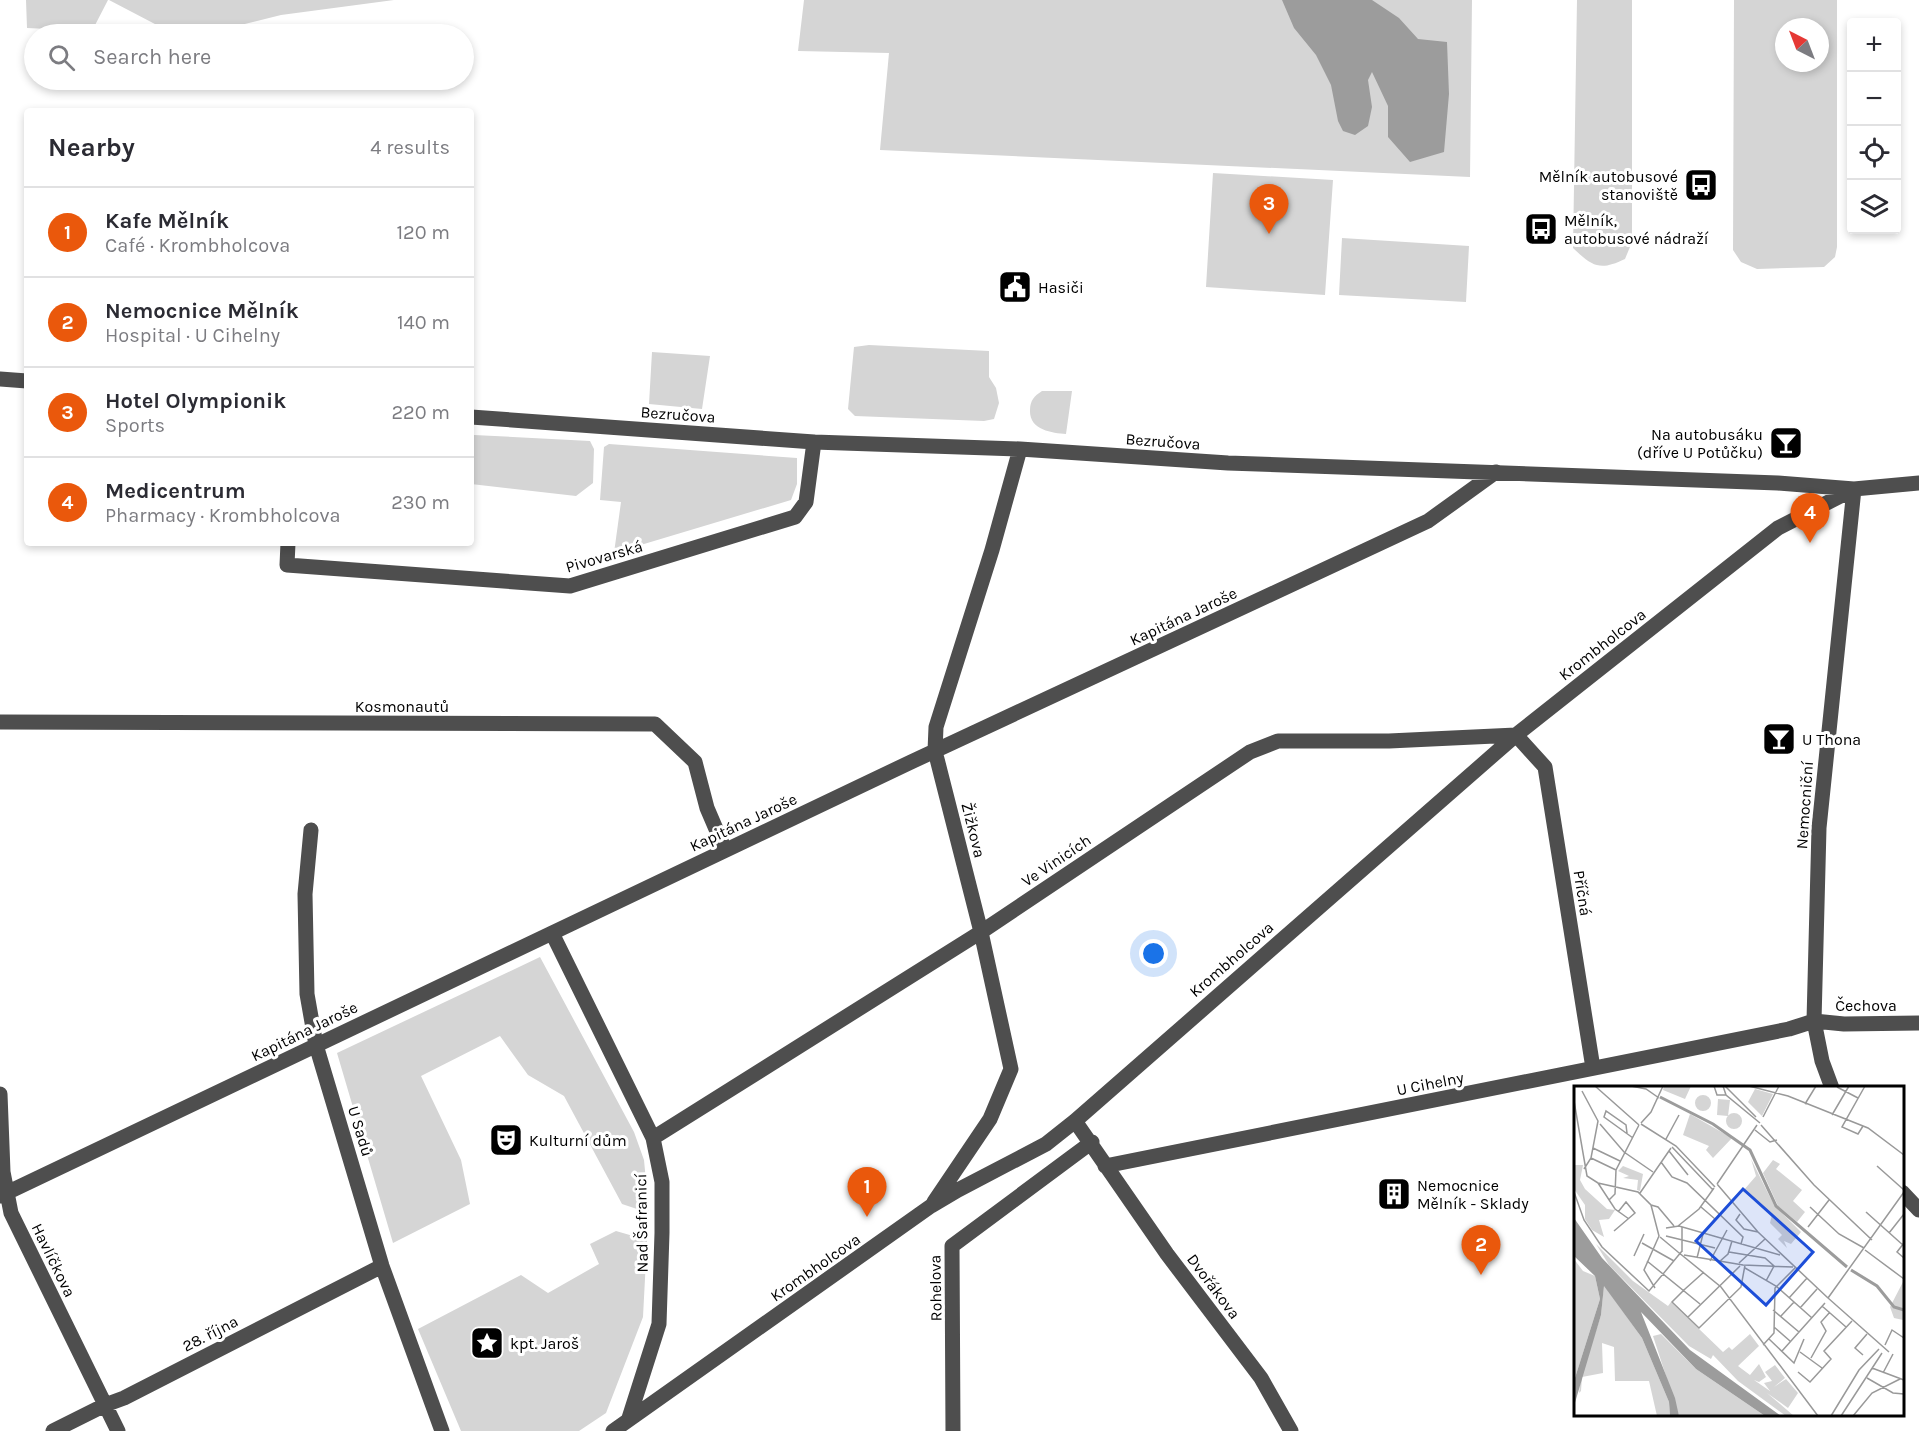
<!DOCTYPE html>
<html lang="en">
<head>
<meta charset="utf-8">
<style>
  body { margin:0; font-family:Karla,sans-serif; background:#f2f2f3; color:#2b2b33 }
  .controls { position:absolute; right:18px; top:18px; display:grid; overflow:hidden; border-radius:6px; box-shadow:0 3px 9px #0003 }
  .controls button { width:54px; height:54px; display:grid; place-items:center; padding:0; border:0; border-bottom:2px solid #e1e1e2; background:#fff; color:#2b2b33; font:30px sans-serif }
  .compass { position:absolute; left:1775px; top:18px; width:54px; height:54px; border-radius:50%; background:#fff; box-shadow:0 3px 9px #0003; rotate:318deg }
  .you { position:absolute; left:1154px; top:954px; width:21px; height:21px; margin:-15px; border:4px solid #fff; border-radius:50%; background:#1a73e8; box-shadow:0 0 0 9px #1a73e833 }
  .badge { display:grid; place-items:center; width:39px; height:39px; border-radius:50%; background:#ea580c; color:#fff; font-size:20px; font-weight:700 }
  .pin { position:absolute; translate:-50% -50px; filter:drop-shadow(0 2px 3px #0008) }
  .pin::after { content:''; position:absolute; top:32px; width:21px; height:18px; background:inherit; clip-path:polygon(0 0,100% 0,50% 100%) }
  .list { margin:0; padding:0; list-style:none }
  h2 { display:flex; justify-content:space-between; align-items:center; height:78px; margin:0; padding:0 24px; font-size:26px }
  h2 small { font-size:20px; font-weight:400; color:#7c7c81 }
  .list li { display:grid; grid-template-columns:39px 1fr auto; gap:18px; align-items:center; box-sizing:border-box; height:90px; padding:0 24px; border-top:2px solid #e1e1e2 }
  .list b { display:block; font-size:22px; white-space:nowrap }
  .list p { margin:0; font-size:20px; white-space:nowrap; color:#7c7c81 }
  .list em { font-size:20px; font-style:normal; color:#7c7c81 }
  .icon { flex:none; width:33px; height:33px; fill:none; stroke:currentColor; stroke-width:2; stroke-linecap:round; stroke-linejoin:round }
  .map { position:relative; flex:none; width:1919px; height:1431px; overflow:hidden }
  .search { position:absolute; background:#fff; box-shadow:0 3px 9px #0003; left:24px; top:24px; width:450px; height:66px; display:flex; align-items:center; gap:15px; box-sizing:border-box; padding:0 21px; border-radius:33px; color:#7c7c81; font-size:22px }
  .panel { position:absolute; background:#fff; box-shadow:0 3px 9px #0003; left:24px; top:108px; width:450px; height:438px; border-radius:6px }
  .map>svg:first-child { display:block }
  .green { fill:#d5d5d5; fill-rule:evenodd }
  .water { fill:#9c9c9c }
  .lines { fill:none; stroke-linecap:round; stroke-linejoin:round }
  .minor { stroke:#4e4e4e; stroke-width:15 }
  .labels { text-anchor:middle; stroke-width:6; stroke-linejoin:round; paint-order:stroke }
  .poi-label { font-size:16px; fill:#000; stroke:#fff; text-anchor:start }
  .street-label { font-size:16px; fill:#000; stroke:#fff }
  .inset-river { fill:none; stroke:#9c9c9c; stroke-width:3 }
  .inset-road { fill:none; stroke:#999; stroke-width:1.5 }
  .view { fill:#1d4ed8; fill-opacity:0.15; stroke:#1d4ed8; stroke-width:3 }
  .inset-edge { fill:none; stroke:#000; stroke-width:3 }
</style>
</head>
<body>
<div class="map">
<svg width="1919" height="1431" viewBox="0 0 1919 1431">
  <rect width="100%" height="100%" fill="#fff"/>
  <!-- green -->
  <path class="green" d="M 26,0 L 108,0 L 92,31 L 27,28 Z
    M 109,0 L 394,0 L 281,15 L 204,34 L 174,34 Z
    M 804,0 L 1472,0 L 1470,177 L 880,150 L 889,53 L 798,51 Z
    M 1577,0 L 1632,0 L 1632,242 L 1625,259 C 1600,271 1593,267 1573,248 Z
    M 1734,0 L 1837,0 L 1837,247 L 1835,257 L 1824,267 L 1757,269 L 1741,262 L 1733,250 ZM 1784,27 L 1820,27 L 1820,63 L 1784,63 Z
    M 1213,173 L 1333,180 L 1325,295 L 1206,287 Z
    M 1342,238 L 1469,246 L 1466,302 L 1339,295 Z
    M 869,345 L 989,351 L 989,377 L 996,388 L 999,403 L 994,419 L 984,421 L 855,416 L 848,409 L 854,347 Z
    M 652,352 L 710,356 L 702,409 L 649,404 Z
    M 1042,391 L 1072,391 L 1066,434 C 1052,433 1029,430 1030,410 C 1030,401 1034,396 1042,391 Z
    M 474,435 L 590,441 L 594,449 L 593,483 L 576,496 L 471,484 L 471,441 Z
    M 609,444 L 797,458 L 797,484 L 791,500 L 614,553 L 621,502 L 600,500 L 604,447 Z
    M 540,957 L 634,1132 L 644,1160 L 649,1213 L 622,1204 L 564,1096 L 528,1075 L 500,1036 L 421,1076 L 461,1160 L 470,1204 L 393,1243 L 337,1053 Z
    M 616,1231 L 647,1240 L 643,1317 L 606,1413 L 579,1431 L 461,1431 L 418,1329 L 521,1275 L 548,1293 L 599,1264 L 590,1244 Z"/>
  <!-- water -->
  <path class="water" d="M 1282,0 L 1372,0 L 1399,18 L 1418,39 L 1447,42 L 1449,94 L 1444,152 L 1410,162 L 1388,137 L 1388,106 L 1372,72 L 1368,80 L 1372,107 L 1368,126 L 1355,135 L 1343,131 L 1338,121 L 1331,85 L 1316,55 L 1294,28 Z"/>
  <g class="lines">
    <!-- minor -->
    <path class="minor" d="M 0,379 L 27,381
      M 471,417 L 814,442 L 1020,449 L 1228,463 L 1778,483 L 1854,489 L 1919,483
      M 288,543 L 287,565 L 570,586 L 795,517 L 806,502 L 814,442
      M 0,722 L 655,724 L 695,762 L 707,808 L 725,850
      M 311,830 L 305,894 L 307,994 L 316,1045 L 382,1266 L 442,1431
      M 552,933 L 653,1138 L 662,1182 L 662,1233 L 659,1324 L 629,1418 L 634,1416
      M 1832,1088 L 1822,1061 L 1814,1021 L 1819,828 L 1854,489
      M 0,1094 L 3,1172 L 11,1213 L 118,1431
      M 1075,1121 L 1167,1254 L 1261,1378 L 1291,1431
      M 653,1138 L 981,932 L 1250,752 L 1278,741 L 1389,741 L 1516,735 L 1545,767 L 1593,1068
      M 1105,1166 L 1789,1029 L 1814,1021 L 1844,1024 L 1919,1023
      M 1902,1192 L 1919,1210
      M 0,1196 L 911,762 L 1428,521 L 1496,472
      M 934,1202 L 990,1119 L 1011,1069 L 981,932 L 935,751 L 936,727 L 992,550 L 1020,449
      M 53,1431 L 105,1405 L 124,1398 L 382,1266
      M 613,1431 L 931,1206 L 958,1190 L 1046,1144 L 1075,1121 L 1516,735 L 1778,528 L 1854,489
      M 953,1431 L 952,1246 L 1092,1142"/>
  </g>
  <!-- icons -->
  <defs>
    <g id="bus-square" transform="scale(1.725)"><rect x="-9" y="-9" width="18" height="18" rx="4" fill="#000" stroke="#fff"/><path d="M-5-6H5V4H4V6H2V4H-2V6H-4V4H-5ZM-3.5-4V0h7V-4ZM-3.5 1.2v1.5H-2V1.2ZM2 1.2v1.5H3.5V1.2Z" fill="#fff"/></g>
    <g id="civic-square" transform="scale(1.725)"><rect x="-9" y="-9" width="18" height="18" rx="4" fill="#000" stroke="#fff"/><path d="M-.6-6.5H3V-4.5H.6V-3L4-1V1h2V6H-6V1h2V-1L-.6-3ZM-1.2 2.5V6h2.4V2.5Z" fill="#fff"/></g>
    <g id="bar-square" transform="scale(1.725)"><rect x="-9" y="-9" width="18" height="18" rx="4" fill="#000" stroke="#fff"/><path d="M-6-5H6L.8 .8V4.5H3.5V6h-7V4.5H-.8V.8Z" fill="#fff"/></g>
    <g id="theatre-square" transform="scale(1.725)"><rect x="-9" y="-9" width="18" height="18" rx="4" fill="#000" stroke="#fff"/><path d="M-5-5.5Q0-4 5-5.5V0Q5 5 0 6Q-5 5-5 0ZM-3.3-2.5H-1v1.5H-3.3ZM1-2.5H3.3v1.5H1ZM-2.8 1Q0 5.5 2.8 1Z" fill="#fff"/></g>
    <g id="building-square" transform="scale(1.725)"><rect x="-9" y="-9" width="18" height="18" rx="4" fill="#000" stroke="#fff"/><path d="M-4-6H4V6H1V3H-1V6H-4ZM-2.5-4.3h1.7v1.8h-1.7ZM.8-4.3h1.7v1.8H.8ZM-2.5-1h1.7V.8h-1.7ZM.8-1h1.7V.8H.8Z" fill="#fff"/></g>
    <g id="sight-square" transform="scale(1.725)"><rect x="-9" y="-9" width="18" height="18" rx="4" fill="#000" stroke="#fff"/><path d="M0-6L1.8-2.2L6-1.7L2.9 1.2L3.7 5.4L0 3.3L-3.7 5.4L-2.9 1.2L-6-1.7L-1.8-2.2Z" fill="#fff"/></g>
  </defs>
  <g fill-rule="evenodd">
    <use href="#bus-square" x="1701" y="185"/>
    <use href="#bus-square" x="1541" y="229"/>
    <use href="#civic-square" x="1015" y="287"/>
    <use href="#bar-square" x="1786" y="443"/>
    <use href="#bar-square" x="1779" y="739"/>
    <use href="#theatre-square" x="506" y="1140"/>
    <use href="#building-square" x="1394" y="1194"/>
    <use href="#sight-square" x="487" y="1343"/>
  </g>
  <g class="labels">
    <!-- poi labels -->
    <g class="poi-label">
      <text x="1678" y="182" text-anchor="end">Mělník autobusové<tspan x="1678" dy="18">stanoviště</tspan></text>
      <text x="1564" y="226">Mělník,<tspan x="1564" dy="18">autobusové nádraží</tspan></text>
      <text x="1038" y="293">Hasiči</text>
      <text x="1763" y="440" text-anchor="end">Na autobusáku<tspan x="1763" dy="18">(dříve U Potůčku)</tspan></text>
      <text x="1802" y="745">U Thona</text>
      <text x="529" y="1146">Kulturní dům</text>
      <text x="1417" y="1191">Nemocnice<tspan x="1417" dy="18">Mělník - Sklady</tspan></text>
      <text x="510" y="1349">kpt. Jaroš</text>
    </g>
    <!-- street labels -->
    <g class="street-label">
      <text transform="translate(678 414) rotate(4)" y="6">Bezručova</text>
      <text transform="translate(1163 441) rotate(4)" y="6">Bezručova</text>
      <text transform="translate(604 556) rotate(-16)" y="6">Pivovarská</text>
      <text transform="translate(1183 616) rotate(-25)" y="6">Kapitána Jaroše</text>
      <text transform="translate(1602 644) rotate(-38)" y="6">Krombholcova</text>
      <text x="402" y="712">Kosmonautů</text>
      <text transform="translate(1804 805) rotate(-86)" y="6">Nemocniční</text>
      <text transform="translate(743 822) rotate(-25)" y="6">Kapitána Jaroše</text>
      <text transform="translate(974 830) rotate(76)" y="6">Žižkova</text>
      <text transform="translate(1056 860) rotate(-34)" y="6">Ve Vinicích</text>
      <text transform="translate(1583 893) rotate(81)" y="6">Příčná</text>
      <text transform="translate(1231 959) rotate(-41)" y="6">Krombholcova</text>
      <text x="1866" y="1011">Čechova</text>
      <text transform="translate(304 1031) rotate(-26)" y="6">Kapitána Jaroše</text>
      <text transform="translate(1430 1083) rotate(-11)" y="6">U Cihelny</text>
      <text transform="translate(361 1131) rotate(73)" y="6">U Sadů</text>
      <text transform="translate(641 1223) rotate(-91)" y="6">Nad Šafranicí</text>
      <text transform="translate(54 1260) rotate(64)" y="6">Havlíčkova</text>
      <text transform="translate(815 1267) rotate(-35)" y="6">Krombholcova</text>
      <text transform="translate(1214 1286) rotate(53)" y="6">Dvořákova</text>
      <text transform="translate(935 1288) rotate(-91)" y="6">Rohelova</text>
      <text transform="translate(210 1333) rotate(-27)" y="6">28. října</text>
    </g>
  </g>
  <!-- overview -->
  <g transform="translate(1574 1086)">
    <rect width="330" height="330" fill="#fff"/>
    <path d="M 90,0 L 117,0 L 111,13 L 89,4 ZM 181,3 L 199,8 L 188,30 L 174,16 ZM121 17a8 8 0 1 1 16 0a8 8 0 1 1-16 0ZM 144,13 L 156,14 L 154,30 L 143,29 ZM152 35a8 8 0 1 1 16 0a8 8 0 1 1-16 0ZM 116,28 L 158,52 L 139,72 L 132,64 L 135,60 L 109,49 ZM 177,73 L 200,119 L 227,146 L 217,158 L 210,155 L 213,162 L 204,153 L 208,149 L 196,137 L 198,129 L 169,105 L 182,90 ZM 199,74 L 206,78 L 202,83 L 228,104 L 219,115 L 231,126 L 223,136 L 204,120 L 189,87 ZM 0,79 L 9,79 L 6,94 L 11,103 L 33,123 L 41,124 L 35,133 L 25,134 L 30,151 L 18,144 L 11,133 L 11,119 L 0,103 ZM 49,80 L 69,88 L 66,105 L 63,104 L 64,94 L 49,92 L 55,90 L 44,85 ZM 22,158 L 59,195 L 94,220 L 97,216 L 149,266 L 155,261 L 158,264 L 176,248 L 185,260 L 164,280 L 176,289 L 185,278 L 192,291 L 185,296 L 180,294 L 196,305 L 190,297 L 198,295 L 191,286 L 201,279 L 211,292 L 200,301 L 212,293 L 224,307 L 214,322 L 193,307 L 220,330 L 212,330 L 164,295 L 139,269 L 137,273 L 115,260 L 35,179 ZM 0,173 L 9,185 L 21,190 L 26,213 L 0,295 ZM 330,194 L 330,234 L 329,234 L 320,232 L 316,221 ZM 30,199 L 68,252 L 95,316 L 96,330 L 83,330 L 75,295 L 41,295 L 40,261 L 28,257 L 29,287 L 8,291 L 7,305 L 5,307 L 7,291 L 27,229 ZM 87,248 L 122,283 L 191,330 L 105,330 L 79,250 Z" fill="#d5d5d5"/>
    <path d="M 0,132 L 28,172 L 116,264 L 207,330 L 191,330 L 122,283 L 67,226 L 101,312 L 105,330 L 96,330 L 95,316 L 68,252 L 30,200 L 27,229 L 0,320 L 0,295 L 26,213 L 21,190 L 0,170 Z" fill="#9c9c9c"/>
    <path class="inset-river" d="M 86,11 L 139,38 L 176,64 L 202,120 L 273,181M 277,184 L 303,200 L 320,221 L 330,224"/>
    <path class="inset-road" d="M 21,0 L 65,39M 57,0 L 72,3 L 85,12M 140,0 L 143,9 L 152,9M 149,0 L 152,9 L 186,37M 151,0 L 182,31M 175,0 L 214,10 L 294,42 L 330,69M 263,1 L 284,12M 8,5 L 24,35 L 17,72 L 10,83M 0,15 L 13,90 L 24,97 L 64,106 L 77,119 L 85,150 L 70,184 L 81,202M 231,18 L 242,0M 258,29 L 275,0M 189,31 L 205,0M 67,37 L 77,26 L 89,0M 26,38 L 50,66 L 79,86M 67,38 L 102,60 L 141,101M 187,39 L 240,99 L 298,154M 289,40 L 284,48 L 268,41 L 291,0M 181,44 L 196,56 L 203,54M 53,47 L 52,39 L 32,25 L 30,31 L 59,52M 92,53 L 105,29M 98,61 L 139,104M 19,62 L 46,75M 95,65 L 114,89M 17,72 L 42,84M 87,76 L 98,91 L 113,97 L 169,151 L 167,158M 303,80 L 330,104M 24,97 L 41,123 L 55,133M 143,98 L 184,146 L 254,212M 143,98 L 183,39M 0,106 L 10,134 L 28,161 L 75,205 L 108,165M 66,107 L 97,62M 35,114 L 41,108 L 42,84 L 65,39M 77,119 L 84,121 L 100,140M 236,121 L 265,148 L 290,162M 292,126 L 330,160M 166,128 L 162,134 L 170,143 L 184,146M 104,140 L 125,123 L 140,102M 108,141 L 108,166M 234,141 L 255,114M 92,142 L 105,140 L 206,169M 40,145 L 61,127 L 52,116 L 44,126M 315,147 L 330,128M 92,150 L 141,162M 86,151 L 104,166M 68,157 L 100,175M 330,157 L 323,166 L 330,172M 291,164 L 330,193M 104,166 L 147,201 L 244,330M 155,166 L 191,172 L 200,180 L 192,195M 110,169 L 169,179 L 219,181M 60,170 L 70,148M 123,172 L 129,148 L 141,133 L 127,121M 73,175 L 126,218M 136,175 L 153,144M 145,176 L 154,168 L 158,155M 165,177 L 191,153M 171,182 L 202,200 L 238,232M 111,203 L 98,216 L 125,242 L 167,201 L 171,179M 111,203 L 130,186M 215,212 L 233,192M 248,220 L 272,241M 226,222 L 243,203M 199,224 L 225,246M 207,230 L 220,216M 114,231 L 166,180M 200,241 L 216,255M 195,253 L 220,277 L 230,253M 189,259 L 200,247 L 201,202 L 221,182M 311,259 L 318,244 L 330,252M 208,265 L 251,217M 226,266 L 248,282M 315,266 L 254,212 L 330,106M 289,269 L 281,262 L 293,248M 237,272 L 252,245 L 247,236 L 256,226M 298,282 L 330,294M 224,286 L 236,296 L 257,273 L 250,265 L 278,235M 309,287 L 319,268M 293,292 L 319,307 L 330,308M 257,330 L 285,284 L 305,263M 267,330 L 308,267M 279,330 L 298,307 L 326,293"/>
    <path class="view" d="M 169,103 L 239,166 L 192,219 L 122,155 Z"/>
    <rect width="330" height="330" class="inset-edge"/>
  </g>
</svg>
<div class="controls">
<button>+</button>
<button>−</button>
<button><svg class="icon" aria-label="locate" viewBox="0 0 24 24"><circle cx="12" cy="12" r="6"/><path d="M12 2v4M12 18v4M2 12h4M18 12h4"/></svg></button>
<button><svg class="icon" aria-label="layers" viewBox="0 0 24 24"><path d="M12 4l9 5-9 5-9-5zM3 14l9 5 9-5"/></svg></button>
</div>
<svg class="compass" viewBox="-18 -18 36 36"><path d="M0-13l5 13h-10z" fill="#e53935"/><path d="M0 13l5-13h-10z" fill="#7c7c81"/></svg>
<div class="you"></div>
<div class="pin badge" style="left:867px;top:1217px">1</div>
<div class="pin badge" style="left:1481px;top:1275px">2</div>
<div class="pin badge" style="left:1269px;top:234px">3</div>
<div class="pin badge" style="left:1810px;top:543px">4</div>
<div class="search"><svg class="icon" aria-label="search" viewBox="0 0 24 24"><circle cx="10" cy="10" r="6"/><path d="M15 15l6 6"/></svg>Search here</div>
<section class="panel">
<h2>Nearby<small>4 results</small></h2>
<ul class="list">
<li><span class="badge">1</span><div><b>Kafe Mělník</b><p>Café · Krombholcova</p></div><em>120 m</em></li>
<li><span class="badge">2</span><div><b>Nemocnice Mělník</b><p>Hospital · U Cihelny</p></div><em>140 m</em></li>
<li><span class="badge">3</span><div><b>Hotel Olympionik</b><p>Sports</p></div><em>220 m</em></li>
<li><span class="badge">4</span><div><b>Medicentrum</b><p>Pharmacy · Krombholcova</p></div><em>230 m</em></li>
</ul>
</section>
</div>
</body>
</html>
